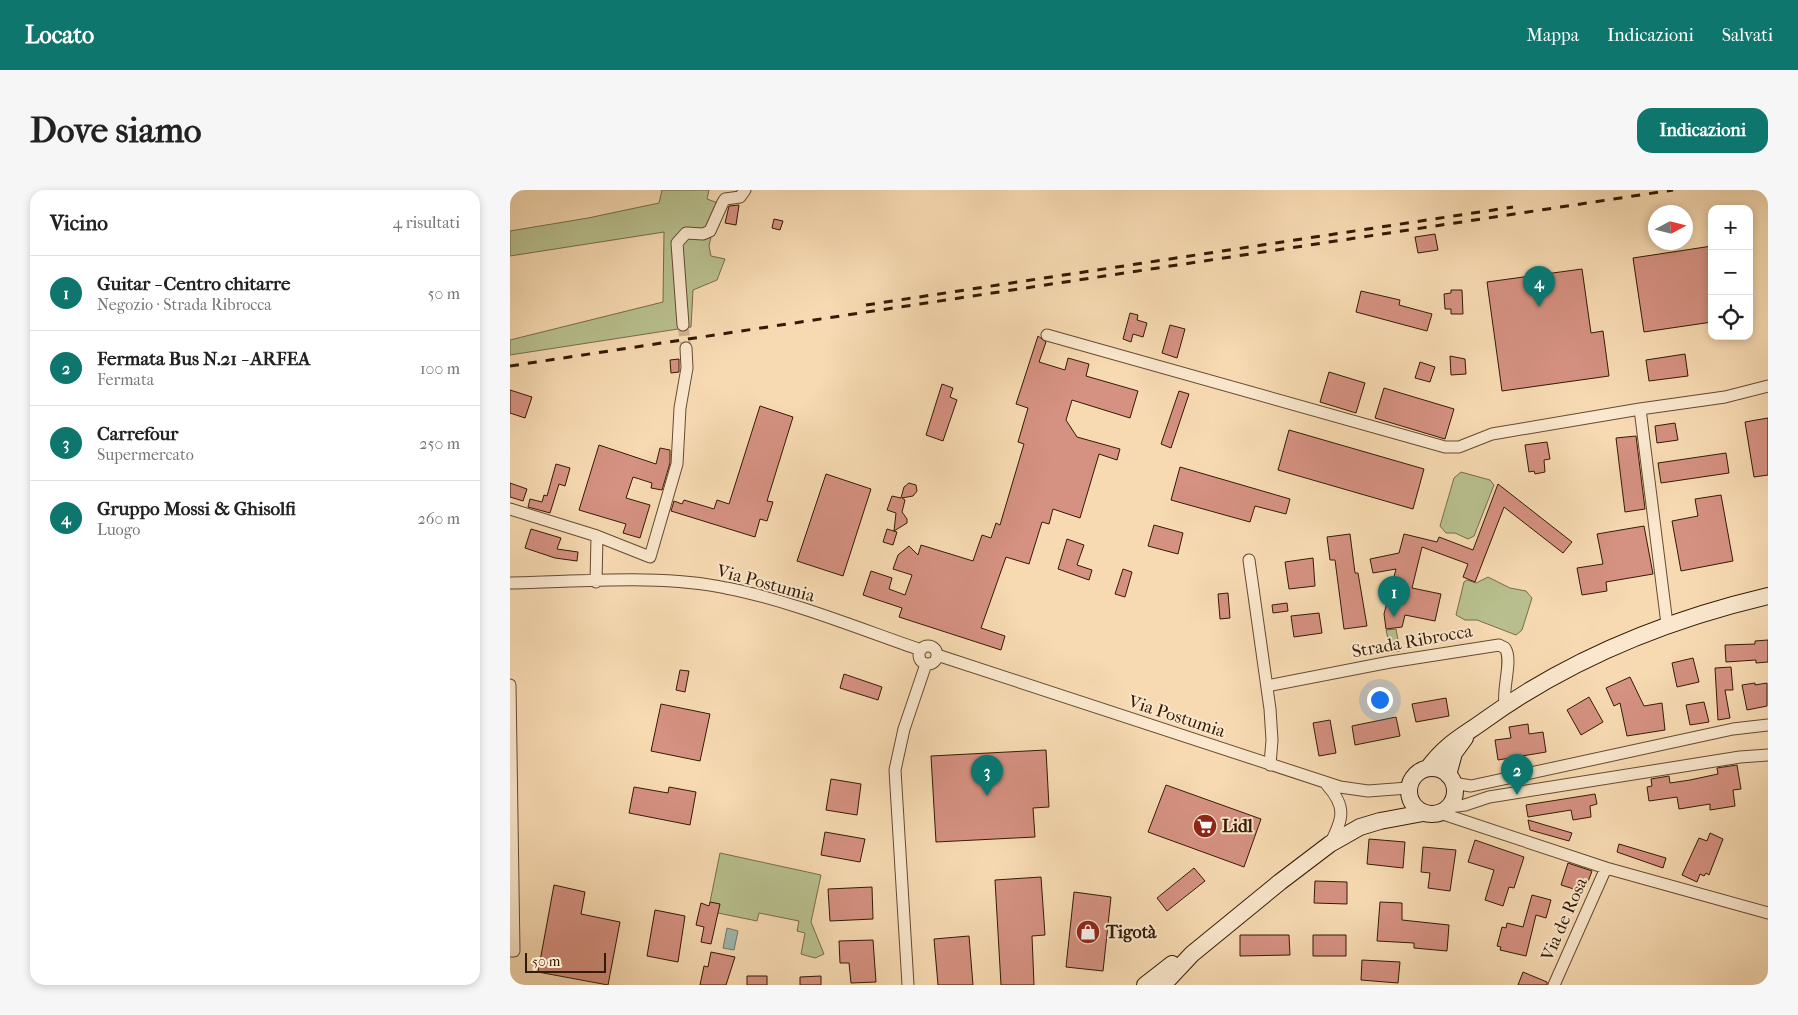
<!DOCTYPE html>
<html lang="it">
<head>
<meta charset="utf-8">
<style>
  body { margin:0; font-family:"IM FELL French Canon",serif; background:#f6f6f6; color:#222 }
  .controls { position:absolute; right:15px; top:15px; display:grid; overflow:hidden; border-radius:10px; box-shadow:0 2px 8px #0003 }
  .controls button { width:45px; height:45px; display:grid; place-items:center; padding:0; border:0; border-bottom:1px solid #e0e0e0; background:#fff; color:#222; font:25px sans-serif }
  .compass { position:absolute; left:1138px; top:15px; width:45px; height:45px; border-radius:50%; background:#fff; box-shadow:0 2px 8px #0003; rotate:83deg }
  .scale { position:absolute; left:15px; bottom:12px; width:81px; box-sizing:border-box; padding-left:5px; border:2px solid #341a03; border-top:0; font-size:14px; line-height:18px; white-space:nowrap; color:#341a03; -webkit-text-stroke:4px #fae7cd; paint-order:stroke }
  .you { position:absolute; left:869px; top:509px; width:18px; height:18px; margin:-12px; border:4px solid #fff; border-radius:50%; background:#1a73e8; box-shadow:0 0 0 8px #1a73e833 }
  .badge { display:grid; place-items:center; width:32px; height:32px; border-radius:50%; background:#0f766e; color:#fff; font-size:16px; font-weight:700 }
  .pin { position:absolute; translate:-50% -41px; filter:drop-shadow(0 1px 2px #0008) }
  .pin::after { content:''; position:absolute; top:26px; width:18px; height:15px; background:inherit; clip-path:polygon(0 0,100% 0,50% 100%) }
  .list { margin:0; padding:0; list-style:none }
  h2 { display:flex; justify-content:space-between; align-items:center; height:65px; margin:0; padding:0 20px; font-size:21px }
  h2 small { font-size:16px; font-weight:400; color:#767676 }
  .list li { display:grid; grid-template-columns:32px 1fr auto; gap:15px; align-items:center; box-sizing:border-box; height:75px; padding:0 20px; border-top:1px solid #e0e0e0 }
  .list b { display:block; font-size:19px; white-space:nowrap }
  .list p { margin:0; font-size:16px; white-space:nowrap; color:#767676 }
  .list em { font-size:16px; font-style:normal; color:#767676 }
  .icon { flex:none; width:28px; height:28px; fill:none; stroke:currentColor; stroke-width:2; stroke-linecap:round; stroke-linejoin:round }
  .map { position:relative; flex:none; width:1258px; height:795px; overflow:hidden; border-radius:15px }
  header { display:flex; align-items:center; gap:30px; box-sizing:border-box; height:70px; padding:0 25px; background:#0f766e; color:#fff }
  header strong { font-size:24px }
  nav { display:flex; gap:28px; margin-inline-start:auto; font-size:18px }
  .intro { display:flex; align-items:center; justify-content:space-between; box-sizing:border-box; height:120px; padding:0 30px }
  h1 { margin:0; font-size:35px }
  .button { padding:12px 22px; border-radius:15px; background:#0f766e; color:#fff; font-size:18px; font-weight:700 }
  main { display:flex; gap:30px; padding:0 30px }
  aside { flex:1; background:#fff; border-radius:15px; box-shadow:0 2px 8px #0003 }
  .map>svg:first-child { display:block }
  .green { fill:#b9c08f; stroke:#766d49 }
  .water { fill:#9ebab1; stroke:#747a6b }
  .building { fill:#d59181; stroke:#341a03 }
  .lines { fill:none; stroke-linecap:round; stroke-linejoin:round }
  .minor-tunnel { stroke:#d0b48f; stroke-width:11; stroke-dasharray:11 5.5; stroke-linecap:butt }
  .minor-casing { stroke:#654a2f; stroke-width:13 }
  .secondary-casing { stroke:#341a03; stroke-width:18 }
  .minor { stroke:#fae7cd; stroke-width:11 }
  .secondary { stroke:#fae7cd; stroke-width:16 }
  .rail { stroke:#341a03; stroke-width:3; stroke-dasharray:9 9; stroke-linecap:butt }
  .labels { text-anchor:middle; stroke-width:4; stroke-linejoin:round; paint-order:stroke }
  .street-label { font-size:18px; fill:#341a03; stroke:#fae7cd }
  .poi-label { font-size:18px; font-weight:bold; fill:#341a03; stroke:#fae7cd; text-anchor:start }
</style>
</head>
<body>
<header>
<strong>Locato</strong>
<nav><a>Mappa</a><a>Indicazioni</a><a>Salvati</a></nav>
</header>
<div class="intro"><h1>Dove siamo</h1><a class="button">Indicazioni</a></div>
<main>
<aside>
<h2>Vicino<small>4 risultati</small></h2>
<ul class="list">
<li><span class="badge">1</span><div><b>Guitar - Centro chitarre</b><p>Negozio · Strada Ribrocca</p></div><em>50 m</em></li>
<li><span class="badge">2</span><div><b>Fermata Bus N.21 - ARFEA</b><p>Fermata</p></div><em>100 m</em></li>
<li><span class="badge">3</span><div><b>Carrefour</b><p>Supermercato</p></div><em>250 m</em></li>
<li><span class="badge">4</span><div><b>Gruppo Mossi &amp; Ghisolfi</b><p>Luogo</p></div><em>260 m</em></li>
</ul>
</aside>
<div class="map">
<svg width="1258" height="795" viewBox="0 0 1258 795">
  <rect width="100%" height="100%" fill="#f7dab2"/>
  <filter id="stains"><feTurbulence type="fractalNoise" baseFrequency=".004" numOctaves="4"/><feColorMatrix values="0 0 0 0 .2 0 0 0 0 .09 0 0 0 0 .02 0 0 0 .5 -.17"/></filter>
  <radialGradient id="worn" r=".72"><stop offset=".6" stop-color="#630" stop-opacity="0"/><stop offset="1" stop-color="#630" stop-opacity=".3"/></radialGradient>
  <!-- green -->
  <path class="green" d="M 152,0 L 199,0 L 197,9 L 208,13 L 199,56 L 201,66 L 215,69 L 207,90 L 183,100 L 181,137 L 0,165 L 0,150 L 153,112 L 154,42 L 0,66 L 0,41 L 78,28 L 149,13 Z
    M 951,282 L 980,290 L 984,295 L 964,346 L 958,349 L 945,343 L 936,343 L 930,336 L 944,288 Z
    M 978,387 L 1000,398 L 1016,401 L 1022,408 L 1012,440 L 1006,445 L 967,430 L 955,430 L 946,425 L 954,392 L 957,390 L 966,393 Z
    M 886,439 L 890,461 L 881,462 L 876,440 Z
    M 210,663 L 311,685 L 301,732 L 314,764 L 305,768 L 291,764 L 295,743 L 287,741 L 289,731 L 249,723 L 247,731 L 208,723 L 200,712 Z"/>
  <!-- water -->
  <path class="water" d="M 217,738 L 228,741 L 224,760 L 213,758 Z"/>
  <!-- building -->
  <path class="building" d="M 229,15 L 226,35 L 215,33 L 219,16 Z
    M 264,29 L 273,31 L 270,40 L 262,38 Z
    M 925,44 L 928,60 L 908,63 L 905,47 Z
    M 1202,56 L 1202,132 L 1134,142 L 1123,68 Z
    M 1072,79 L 1081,143 L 1093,141 L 1099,186 L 992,201 L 977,92 Z
    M 941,100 L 952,100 L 953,124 L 941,124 L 941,119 L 935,119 L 934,104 L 941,103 Z
    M 851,101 L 890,110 L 889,115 L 922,124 L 917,141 L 846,122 Z
    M 620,123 L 628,125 L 627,130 L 637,133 L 633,147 L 623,144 L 621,152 L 613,149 Z
    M 660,135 L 675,139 L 667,168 L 652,163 Z
    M 528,146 L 536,152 L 529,172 L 555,180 L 558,168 L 579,174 L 576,186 L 628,201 L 620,228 L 562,210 L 556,230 L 567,247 L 610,259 L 607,270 L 589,264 L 570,328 L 543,319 L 539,334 L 532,332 L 519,374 L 496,367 L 471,438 L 495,446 L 491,460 L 389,427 L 392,418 L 353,405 L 361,381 L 382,388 L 379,399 L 395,405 L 402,385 L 383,379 L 388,365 L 399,356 L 408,365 L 411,355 L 463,371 L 472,345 L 481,348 L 486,333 L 490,335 L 514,254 L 508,252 L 518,218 L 506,214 Z
    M 1175,164 L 1178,186 L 1139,191 L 1136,170 Z
    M 940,166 L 955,169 L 956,184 L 941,185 Z
    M 169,169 L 169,182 L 161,183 L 160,170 Z
    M 910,172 L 925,177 L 920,192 L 905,188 Z
    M 819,182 L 855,193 L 846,223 L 810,212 Z
    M 432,194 L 443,198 L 440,207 L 447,210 L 433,251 L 416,245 Z
    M 874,198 L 944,219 L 935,249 L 865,228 Z
    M 0,200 L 22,207 L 15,228 L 0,223 Z
    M 669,201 L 679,204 L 661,258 L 651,254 Z
    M 250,216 L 283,227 L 257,311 L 263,312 L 257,331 L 250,329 L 245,347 L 161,321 L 164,311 L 172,314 L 174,310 L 204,319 L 207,310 L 219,314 Z
    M 1258,228 L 1258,285 L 1244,287 L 1235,232 Z
    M 1165,233 L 1168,250 L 1147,253 L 1145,236 Z
    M 779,240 L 914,279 L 903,319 L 768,280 Z
    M 1126,246 L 1135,319 L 1115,322 L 1106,248 Z
    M 1037,252 L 1040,269 L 1034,270 L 1035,282 L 1025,284 L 1024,281 L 1019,282 L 1015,255 Z
    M 89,255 L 146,274 L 150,258 L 160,260 L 160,273 L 152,300 L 141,298 L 142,293 L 123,287 L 116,308 L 140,315 L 130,348 L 113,343 L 116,334 L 69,320 Z
    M 1216,263 L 1219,283 L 1151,293 L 1148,273 Z
    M 46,274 L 60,278 L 55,296 L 49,294 L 40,323 L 18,317 L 20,309 L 32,312 L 34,305 L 37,306 Z
    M 670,277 L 780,309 L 776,324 L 745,316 L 740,332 L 661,310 Z
    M 316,284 L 361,299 L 333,386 L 287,371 Z
    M 0,293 L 17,299 L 13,311 L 0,307 Z
    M 399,293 L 406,295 L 407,301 L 403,306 L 392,308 L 395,310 L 392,322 L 397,329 L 397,333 L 384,341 L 386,323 L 377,320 L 382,306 L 391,308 L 394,297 Z
    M 988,294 L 1062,352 L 1053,363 L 994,317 L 965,392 L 953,387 L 958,374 L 912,357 L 902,398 L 931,404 L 925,431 L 895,425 L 892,437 L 876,439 L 874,424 L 886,379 L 863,383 L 860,369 L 889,363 L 894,344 L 927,352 L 929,347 L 963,360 Z
    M 1211,305 L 1223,371 L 1171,381 L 1162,331 L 1188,326 L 1185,309 Z
    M 644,335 L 673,343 L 668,364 L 638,356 Z
    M 1134,336 L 1143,384 L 1096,392 L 1097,401 L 1072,405 L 1067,378 L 1093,374 L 1087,344 Z
    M 21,339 L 51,348 L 47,359 L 68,362 L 67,371 L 45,368 L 15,358 Z
    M 377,339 L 387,342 L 383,355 L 373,352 Z
    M 840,344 L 845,383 L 848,383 L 857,436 L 834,439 L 825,370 L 820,370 L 817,347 Z
    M 557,349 L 574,355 L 567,375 L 582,380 L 579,390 L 548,379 Z
    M 803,368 L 805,396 L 779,399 L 775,372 Z
    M 613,379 L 622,382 L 615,407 L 605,404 Z
    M 718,403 L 720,428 L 710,429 L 708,404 Z
    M 777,413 L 778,421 L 763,423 L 762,415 Z
    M 809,423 L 812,443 L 784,447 L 781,426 Z
    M 1258,450 L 1258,472 L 1246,473 L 1246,470 L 1216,472 L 1215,455 L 1245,454 L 1245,451 Z
    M 1183,468 L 1189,492 L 1167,497 L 1162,473 Z
    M 1221,477 L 1223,500 L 1215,500 L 1220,528 L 1208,530 L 1205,478 Z
    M 170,480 L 179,481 L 175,502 L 166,500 Z
    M 334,484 L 372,497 L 368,510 L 330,498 Z
    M 1120,487 L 1134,516 L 1152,513 L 1155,540 L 1117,546 L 1110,513 L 1104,516 L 1096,498 Z
    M 1245,493 L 1245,495 L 1257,493 L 1257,516 L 1237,520 L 1232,495 Z
    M 1079,507 L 1093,532 L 1071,545 L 1057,520 Z
    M 936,508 L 939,526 L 906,532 L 902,514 Z
    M 1194,512 L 1199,532 L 1180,535 L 1176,515 Z
    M 151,514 L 200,524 L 190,571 L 141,561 Z
    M 886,527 L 890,546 L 845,555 L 842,536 Z
    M 820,530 L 826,563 L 809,566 L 803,533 Z
    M 1018,534 L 1019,544 L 1033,542 L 1036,562 L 988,570 L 985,550 L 1001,548 L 999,537 Z
    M 536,560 L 539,617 L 523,618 L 525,647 L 426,652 L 421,566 Z
    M 1227,575 L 1231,599 L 1223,600 L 1225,616 L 1200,620 L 1200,614 L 1169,619 L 1167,607 L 1139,611 L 1137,597 L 1142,596 L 1141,589 L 1159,586 L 1160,593 L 1180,590 L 1208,584 L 1207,578 Z
    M 321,589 L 351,594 L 347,625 L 316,620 Z
    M 656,595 L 751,629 L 734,677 L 638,642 Z
    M 124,597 L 158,603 L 159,597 L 186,602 L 180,635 L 119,623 Z
    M 1085,604 L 1087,614 L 1080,616 L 1081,627 L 1063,630 L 1061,620 L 1018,627 L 1016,615 Z
    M 1018,630 L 1062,643 L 1059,651 L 1020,640 Z
    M 315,642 L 355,649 L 350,672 L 311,665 Z
    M 1200,643 L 1213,649 L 1199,685 L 1196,683 L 1194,686 L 1190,684 L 1187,692 L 1172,685 L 1189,648 L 1197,651 Z
    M 859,649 L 895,652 L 893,678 L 857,674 Z
    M 965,650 L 1014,667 L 1004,698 L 999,697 L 993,716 L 975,710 L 984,680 L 958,672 Z
    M 1109,654 L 1156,668 L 1153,678 L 1107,662 Z
    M 913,657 L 946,660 L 940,701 L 918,698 L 920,683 L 911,682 Z
    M 1058,673 L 1082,681 L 1076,697 L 1068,695 L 1067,700 L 1051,695 Z
    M 684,678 L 695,691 L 657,721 L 647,708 Z
    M 531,687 L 535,745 L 522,746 L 524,795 L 491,795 L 485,690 Z
    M 805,691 L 837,692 L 837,714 L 804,713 Z
    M 44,695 L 75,702 L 71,724 L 110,732 L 98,795 L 28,782 Z
    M 362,697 L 363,729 L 320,731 L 318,699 Z
    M 564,702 L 601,707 L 593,781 L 556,777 Z
    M 1022,705 L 1041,710 L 1036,728 L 1026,725 L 1016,766 L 990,760 L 991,757 L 987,756 L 992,737 L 996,738 L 997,733 L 1013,737 Z
    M 200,712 L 210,714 L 201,754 L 191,752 L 194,737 L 186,735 L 191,713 L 199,716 Z
    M 870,712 L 892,713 L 892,730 L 939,735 L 937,761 L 904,758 L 904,753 L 867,751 Z
    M 145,720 L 175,726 L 168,772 L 137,766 Z
    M 730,745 L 779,745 L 780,765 L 730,766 Z
    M 803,745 L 836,745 L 836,766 L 803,766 Z
    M 459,746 L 463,795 L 428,795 L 424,749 Z
    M 363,750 L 366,792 L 341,793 L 339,773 L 330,773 L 329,751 Z
    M 201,762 L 225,767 L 216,795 L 190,795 L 194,776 L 198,777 Z
    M 852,770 L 890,772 L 888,793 L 851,790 Z
    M 1013,782 L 1037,792 L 1037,795 L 1008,795 Z
    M 237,786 L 257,786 L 257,795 L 237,795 Z
    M 311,786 L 311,795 L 290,795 L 290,787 Z"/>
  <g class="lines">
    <!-- minor-tunnel -->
    <path class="minor-tunnel" d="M 173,135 L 176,158"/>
    <!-- minor casing -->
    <g class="minor-casing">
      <path id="minor" d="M 173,135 L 167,53 L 176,43 L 193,44 L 200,41 L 213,12 L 215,9 L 230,7 L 235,0
        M 537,145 L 935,257 L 949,257 L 982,244 L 1130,219 L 1157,434
        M 1130,219 L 1215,207 L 1258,196
        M 0,319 L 87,346 L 86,392
        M 87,346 L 140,367 L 167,274 L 170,218 L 177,178 L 176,158
        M 739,370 L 760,519 L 762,550 L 760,575
        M 0,393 C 67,392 152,384 216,398 C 279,410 350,439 411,460
        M409 465a9 9 0 1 1 18 0a9 9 0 1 1-18 0Z
        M 427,465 L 830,597 L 858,601 L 898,598
        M 0,495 L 4,761 L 0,761
        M 757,496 L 880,472 L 989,455 L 995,458 C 1003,470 992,498 995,515
        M 943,593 L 961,596 L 1223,539 L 1258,535
        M 817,595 C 837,617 833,629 820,654
        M 939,617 L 955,615 L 979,607 L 1230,567 L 1258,565
        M 930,623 L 1096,678 L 1258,723
        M 398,795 L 385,580 L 394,539 L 416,474
        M 1044,795 L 1096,678"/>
    </g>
    <!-- secondary casing -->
    <g class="secondary-casing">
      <path id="secondary" d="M899 601a23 23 0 1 1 46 0a23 23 0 1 1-46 0Z
        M 918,578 C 937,553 950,548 975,530 C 1061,468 1156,430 1258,406
        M 938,585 L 944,563 L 955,548
        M 635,795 L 662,774
        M 653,795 L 682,764 L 770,692 L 820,654 L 850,637 L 870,631 L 913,623"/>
    </g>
    <!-- minor -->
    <use href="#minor" class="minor"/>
    <!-- secondary -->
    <use href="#secondary" class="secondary"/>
    <!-- rail -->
    <path class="rail" d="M 356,115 L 1003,17
      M 0,176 L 1163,0"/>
  </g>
  <!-- icons -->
  <defs>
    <g id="supermarket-disc" transform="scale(1.25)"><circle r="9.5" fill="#8f2418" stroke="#fae7cd"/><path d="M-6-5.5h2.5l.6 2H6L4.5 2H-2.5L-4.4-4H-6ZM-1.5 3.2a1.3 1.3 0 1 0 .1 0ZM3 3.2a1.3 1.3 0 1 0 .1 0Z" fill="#fff"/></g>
    <g id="shop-disc" transform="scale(1.25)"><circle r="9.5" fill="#8f2418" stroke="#fae7cd"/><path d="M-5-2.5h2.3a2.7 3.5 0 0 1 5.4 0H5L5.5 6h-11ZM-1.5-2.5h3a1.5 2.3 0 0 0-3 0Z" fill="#fff"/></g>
  </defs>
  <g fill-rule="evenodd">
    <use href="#supermarket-disc" x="695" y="636"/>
    <use href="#shop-disc" x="578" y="742"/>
  </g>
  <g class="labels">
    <!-- street labels -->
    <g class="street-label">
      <text transform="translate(256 393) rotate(15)" y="6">Via Postumia</text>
      <text transform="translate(902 451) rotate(-10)" y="6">Strada Ribrocca</text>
      <text transform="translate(667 526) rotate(18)" y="6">Via Postumia</text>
      <text transform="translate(1054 729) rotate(-66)" y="6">Via de Rosa</text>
    </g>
    <!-- poi labels -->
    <g class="poi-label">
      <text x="712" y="642">Lidl</text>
      <text x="596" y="748">Tigotà</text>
    </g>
  </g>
  <rect width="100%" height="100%" filter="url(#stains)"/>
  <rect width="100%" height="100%" fill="url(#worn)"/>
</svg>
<div class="controls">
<button>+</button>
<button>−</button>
<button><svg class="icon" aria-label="locate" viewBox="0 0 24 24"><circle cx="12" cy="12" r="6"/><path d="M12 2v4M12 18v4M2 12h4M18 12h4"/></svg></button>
</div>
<svg class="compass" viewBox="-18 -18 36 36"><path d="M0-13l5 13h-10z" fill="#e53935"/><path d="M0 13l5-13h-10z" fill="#767676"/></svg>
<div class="scale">50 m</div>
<div class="you"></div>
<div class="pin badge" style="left:884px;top:427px">1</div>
<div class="pin badge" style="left:1007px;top:605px">2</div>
<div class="pin badge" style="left:477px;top:606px">3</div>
<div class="pin badge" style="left:1029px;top:117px">4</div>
</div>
</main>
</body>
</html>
